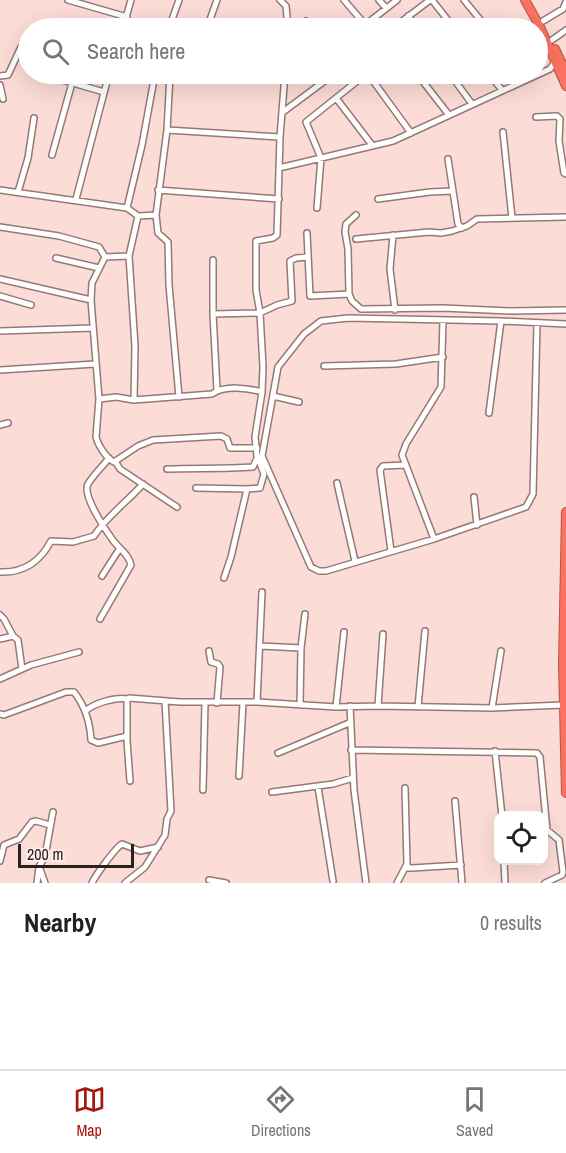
<!DOCTYPE html>
<html lang="en">
<head>
<meta charset="utf-8">
<style>
  body { margin:0; font-family:"Archivo Narrow",sans-serif; background:#f6f6f6; color:#222 }
  .controls { position:absolute; right:18px; bottom:18px; display:grid; overflow:hidden; border-radius:12px; box-shadow:0 6px 24px #0002 }
  .controls button { width:54px; height:54px; display:grid; place-items:center; padding:0; border:0; border-bottom:2px solid #e0e0e0; background:#fff; color:#222; font:30px sans-serif }
  .scale { position:absolute; left:18px; bottom:15px; width:116px; box-sizing:border-box; padding-left:6px; border:3px solid #2c201e; border-top:0; font-size:16px; line-height:21px; white-space:nowrap; color:#2c201e; -webkit-text-stroke:4px #fbeeec; paint-order:stroke }
  .list { margin:0; padding:0; list-style:none }
  h2 { display:flex; justify-content:space-between; align-items:center; height:78px; margin:0; padding:0 24px; font-size:26px }
  h2 small { font-size:20px; font-weight:400; color:#767676 }
  .icon { flex:none; width:33px; height:33px; fill:none; stroke:currentColor; stroke-width:2; stroke-linecap:round; stroke-linejoin:round }
  .map { position:relative; flex:none; width:566px; height:883px; overflow:hidden }
  .search { position:absolute; background:#fff; box-shadow:0 6px 24px #0002; left:18px; right:18px; top:18px; height:66px; display:flex; align-items:center; gap:15px; box-sizing:border-box; padding:0 21px; border-radius:33px; color:#767676; font-size:22px }
  .sheet { height:186px; background:#fff }
  nav { display:flex; justify-content:space-around; align-items:center; box-sizing:border-box; height:84px; border-top:2px solid #e0e0e0; background:#fff; font-size:16px; color:#767676 }
  nav a { display:grid; justify-items:center; gap:3px }
  nav .on { color:#a8150d }
  .map>svg:first-child { display:block }
  .lines { fill:none; stroke-linecap:round; stroke-linejoin:round }
  .minor-casing { stroke:#957974; stroke-width:8 }
  .highway-casing { stroke:#b35549; stroke-width:10 }
  .minor { stroke:#fff; stroke-width:5 }
  .highway { stroke:#fb7260; stroke-width:8 }
</style>
</head>
<body>
<div class="map">
<svg width="566" height="883" viewBox="0 0 566 883">
  <rect width="100%" height="100%" fill="#fcdcd6"/>
  <g class="lines">
    <!-- minor casing -->
    <g class="minor-casing">
      <path id="minor" d="M 68,0 L 127,17
        M 280,0 L 286,6 L 288,28
        M 344,0 L 368,28
        M 379,0 L 386,8
        M 432,0 L 454,28
        M 464,0 L 487,28
        M 408,16 L 417,28
        M 306,21 L 312,28
        M 543,21 L 563,9 L 566,2
        M 365,25 L 397,0
        M 123,28 L 131,0
        M 169,28 L 179,0
        M 207,28 L 217,0
        M 393,28 L 430,0
        M 552,40 L 566,30
        M 162,74 L 170,75 L 285,79
        M 368,74 L 411,133
        M 417,74 L 449,115
        M 450,74 L 472,104
        M 489,74 L 502,90
        M 45,75 L 104,92
        M 170,75 L 167,130 L 156,215 L 158,233 L 168,242 L 169,285 L 179,397
        M 0,76 L 8,75 L 21,47
        M 0,85 L 3,99
        M 336,98 L 372,145
        M 283,112 L 334,74
        M 536,117 L 557,116 L 560,119 L 559,141 L 564,173 L 566,174
        M 167,130 L 280,137
        M 503,132 L 512,218
        M 52,155 L 72,83
        M 448,159 L 458,224 L 462,228
        M 279,168 L 393,141 L 550,69 L 555,62
        M 0,190 L 127,208 L 138,216 L 156,215
        M 158,190 L 279,199
        M 18,192 L 28,158 L 34,118
        M 76,199 L 109,74
        M 378,199 L 430,192 L 452,191
        M 127,208 L 142,145 L 155,74
        M 317,208 L 321,158 L 306,122 L 366,74
        M 356,215 L 346,224 L 345,232 L 348,249 L 349,294 L 352,301 L 361,309 L 443,308 L 512,311 L 566,310
        M 0,227 L 59,236 L 99,247 L 105,257 L 129,256
        M 307,233 L 310,296 L 349,294
        M 393,235 L 390,269 L 395,310
        M 356,239 L 429,232 L 441,233 L 452,231 L 467,226 L 477,219 L 566,217
        M 105,257 L 92,283 L 91,300 L 99,399 L 96,437 C 98,445 106,458 114,462 L 138,446 L 153,440 L 221,436 L 227,439 L 230,448 L 257,448
        M 56,258 L 99,268
        M 213,260 L 213,314 L 217,390
        M 0,279 L 91,300
        M 0,296 L 31,305
        M 213,314 L 260,313 L 277,305 L 292,301 L 290,261 L 296,258 L 308,257
        M 537,323 L 533,494 L 526,507 L 434,539 L 326,571 L 319,571 L 311,567 L 262,456 L 278,367 L 304,334 L 321,321 L 348,318 L 501,321 L 566,324
        M 0,331 L 93,328
        M 324,366 L 396,364 L 443,357
        M 0,370 L 95,364
        M 273,396 L 299,402
        M 99,399 L 116,397 L 134,400 L 212,394 C 225,385 248,388 262,392
        M 134,400 L 135,346 L 129,256 L 138,216
        M 489,413 L 501,321
        M 0,425 L 8,423
        M 115,461 L 120,469 L 177,507
        M 167,469 C 196,468 224,469 253,467 L 257,458
        M 337,483 L 355,561
        M 196,488 L 247,489
        M 474,497 L 477,525
        M 434,539 L 402,455 L 406,444 L 441,387 L 443,321
        M 391,551 L 380,470 L 383,466 L 405,465
        M 0,572 C 24,573 40,562 51,541 L 73,542 L 94,536 C 107,516 127,502 143,484
        M 102,576 L 120,548
        M 224,578 L 231,557 L 247,489 L 260,488 L 264,474 L 257,456 L 255,437 L 262,392 L 263,367 L 260,313 L 256,290 L 256,241 L 273,238 L 277,235 L 280,137 L 285,74
        M 0,615 L 4,619 L 13,636 L 0,639
        M 100,619 L 131,565 C 129,554 118,548 112,539 C 105,529 82,495 88,484 C 93,475 103,466 109,458
        M 13,636 L 18,640 L 22,669
        M 260,646 L 301,648 L 300,705
        M 301,648 L 305,614
        M 209,651 L 211,662 L 218,664 L 220,667 L 217,703
        M 0,679 L 31,665 L 79,652
        M 257,702 L 262,592
        M 350,706 L 354,790 L 366,883
        M 378,706 L 383,634
        M 336,707 L 344,632
        M 418,707 L 425,631
        M 492,708 L 501,651
        M 85,711 C 95,703 115,697 127,699
        M 0,714 L 4,715 L 66,692 L 74,692 C 85,706 90,722 91,740 L 98,743 L 127,736
        M 351,750 L 537,753 L 540,757 L 547,830 L 559,840 L 563,872 L 562,875 L 545,883
        M 495,751 L 502,816
        M 278,753 L 349,723
        M 239,776 L 243,703
        M 130,781 L 127,741 L 127,699 L 129,698 L 180,702 L 257,702 L 336,707 L 378,706 L 492,708 L 563,705
        M 318,787 L 333,881
        M 203,790 L 205,703
        M 272,792 L 333,784 L 353,778
        M 455,801 L 462,883
        M 504,860 L 505,883
        M 0,861 L 4,845 L 19,839 L 32,822 L 36,821 L 50,825
        M 407,864 L 408,868 L 412,868 L 461,865
        M 40,869 L 45,883
        M 209,880 L 226,883
        M 37,883 L 39,867 L 45,856 L 53,812
        M 92,883 C 95,876 116,847 122,844 L 140,851 L 158,847
        M 125,883 L 145,867 L 165,835 L 167,819 L 171,811 L 165,701
        M 397,883 L 407,864 L 405,788"/>
    </g>
    <!-- highway casing -->
    <g class="highway-casing">
      <path id="highway" d="M 525,0 L 540,27 L 566,86
        M 555,49 L 566,72
        M 566,512 L 563,663 L 566,793"/>
    </g>
    <!-- minor -->
    <use href="#minor" class="minor"/>
    <!-- highway -->
    <use href="#highway" class="highway"/>
  </g>
</svg>
<div class="controls">
<button><svg class="icon" aria-label="locate" viewBox="0 0 24 24"><circle cx="12" cy="12" r="6"/><path d="M12 2v4M12 18v4M2 12h4M18 12h4"/></svg></button>
</div>
<div class="scale">200 m</div>
<div class="search"><svg class="icon" aria-label="search" viewBox="0 0 24 24"><circle cx="10" cy="10" r="6"/><path d="M15 15l6 6"/></svg>Search here</div>
</div>
<section class="sheet">
<h2>Nearby<small>0 results</small></h2>
<ul class="list">
</ul>
</section>
<nav>
<a class="on"><svg class="icon" aria-label="map" viewBox="0 0 24 24"><path d="M3 6l6-2 6 2 6-2v14l-6 2-6-2-6 2zM9 4v14M15 6v14"/></svg>Map</a>
<a><svg class="icon" aria-label="directions" viewBox="0 0 24 24"><path d="M12 3l9 9-9 9-9-9zM9 14v-3h6M13 9l2 2-2 2"/></svg>Directions</a>
<a><svg class="icon" aria-label="saved" viewBox="0 0 24 24"><path d="M7 4h10v16l-5-4-5 4z"/></svg>Saved</a>
</nav>
</body>
</html>
